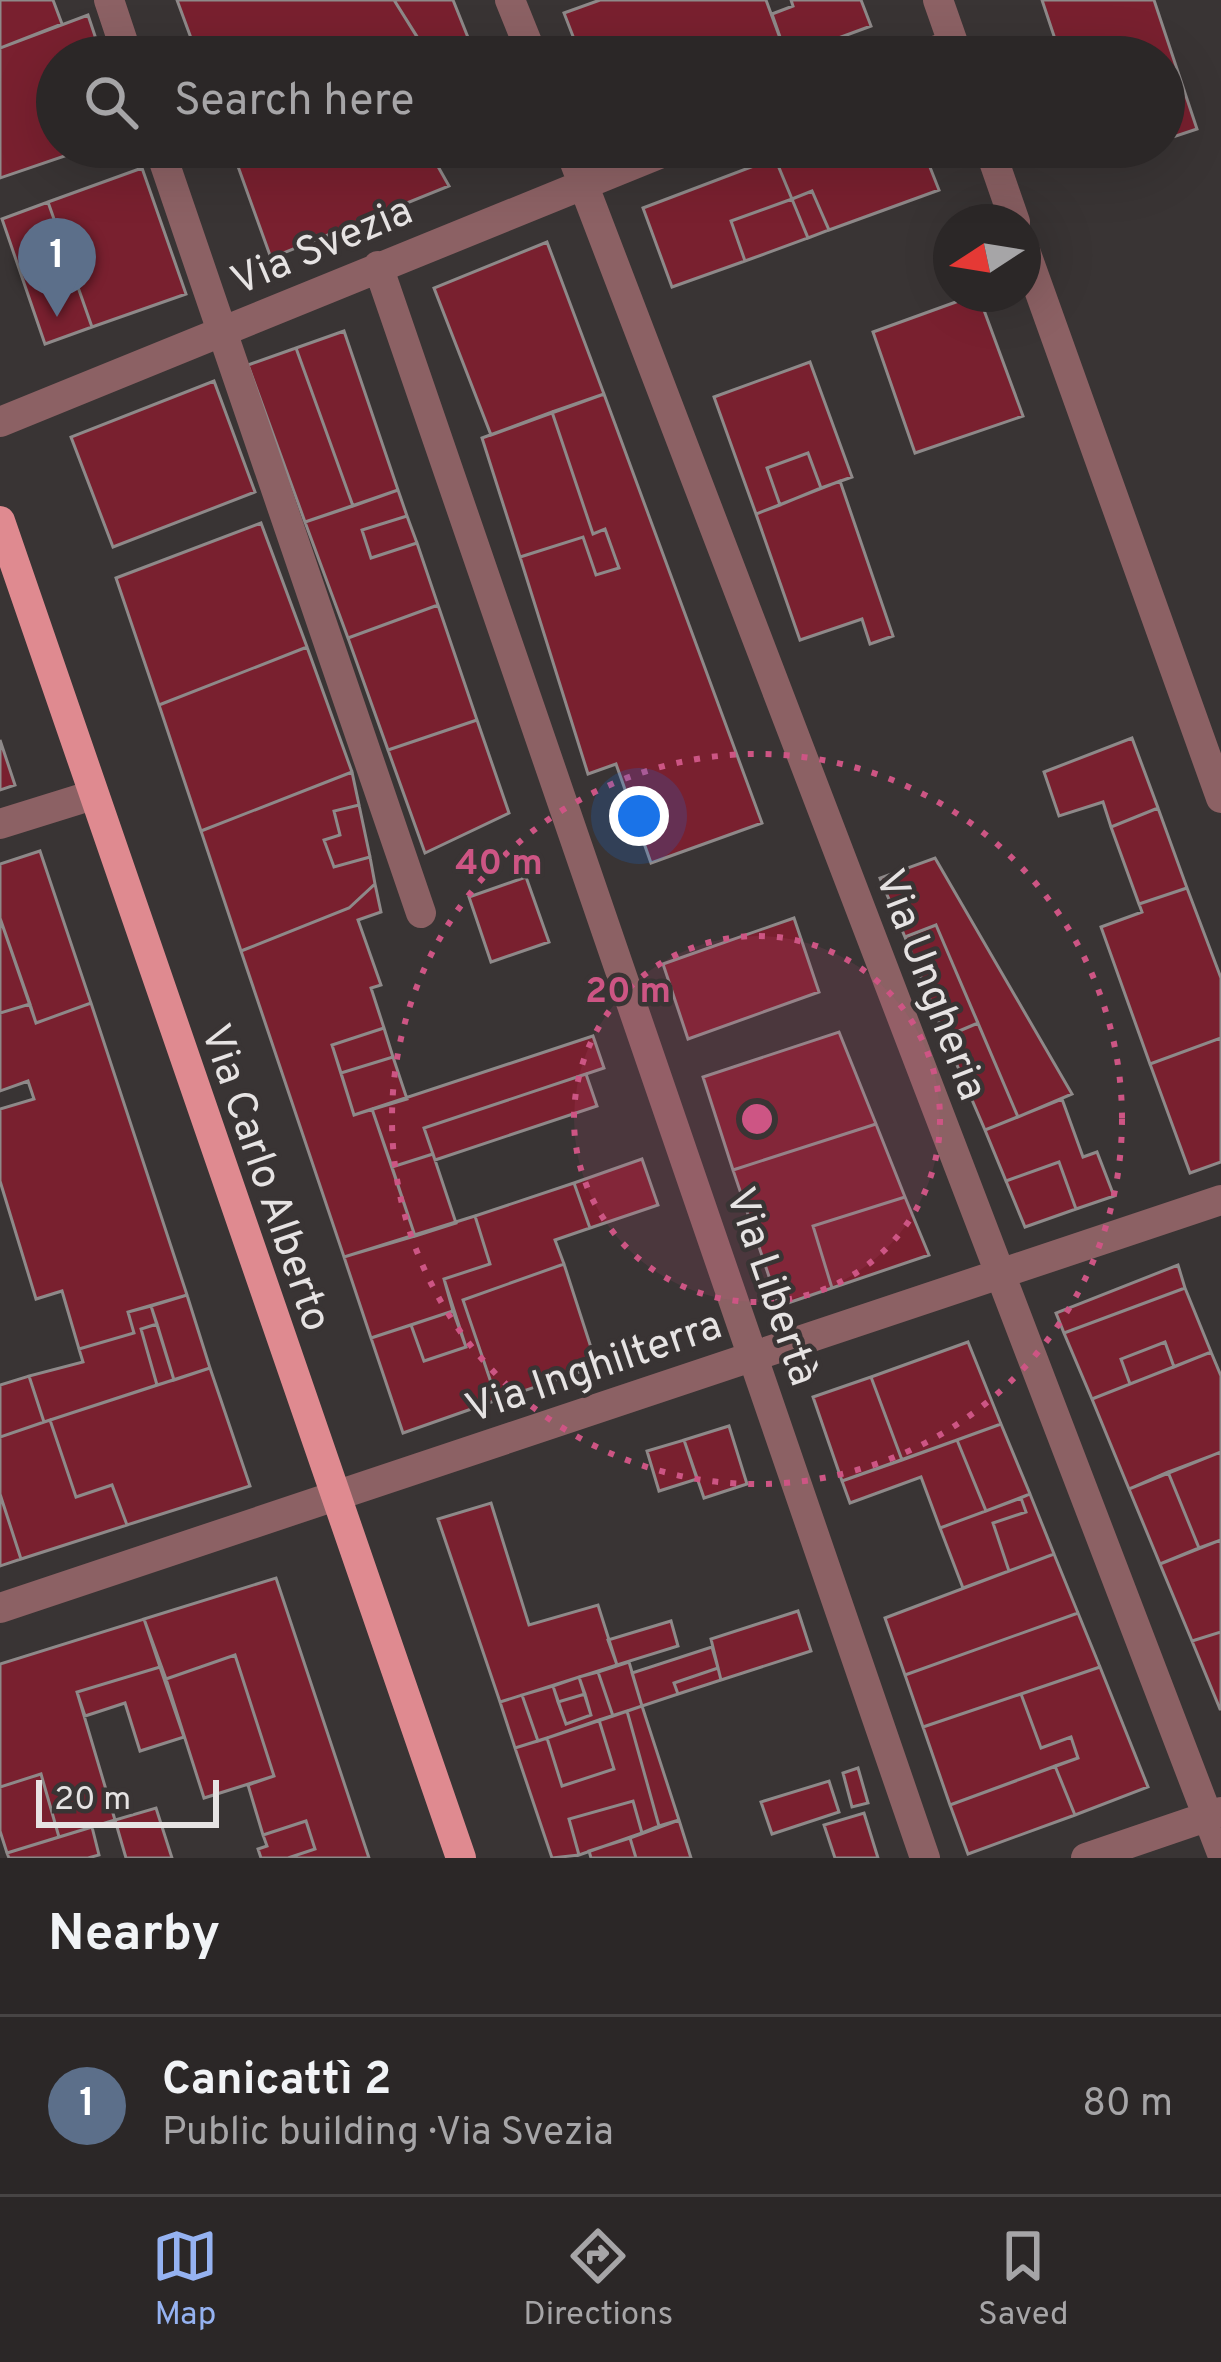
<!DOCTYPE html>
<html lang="en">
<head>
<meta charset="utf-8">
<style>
  body { margin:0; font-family:Overpass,sans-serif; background:#332f2f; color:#f1f3f6 }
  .compass { position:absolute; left:933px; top:204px; width:108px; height:108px; border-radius:50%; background:#2b2727; box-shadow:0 12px 48px #0002; rotate:258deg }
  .scale { position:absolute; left:36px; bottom:30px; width:183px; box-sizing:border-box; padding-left:12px; border:6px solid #e6e3e3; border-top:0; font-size:33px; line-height:42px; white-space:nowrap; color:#e6e3e3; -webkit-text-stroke:9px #393434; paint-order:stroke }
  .you { position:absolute; left:639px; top:816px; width:42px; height:42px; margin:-30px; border:9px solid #fff; border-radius:50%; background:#1a73e8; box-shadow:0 0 0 18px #1a73e833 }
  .badge { display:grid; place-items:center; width:78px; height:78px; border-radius:50%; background:#95b2f1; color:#fff; font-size:39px; font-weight:700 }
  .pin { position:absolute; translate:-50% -99px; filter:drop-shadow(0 3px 6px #0008) }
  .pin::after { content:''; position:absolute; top:63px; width:42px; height:36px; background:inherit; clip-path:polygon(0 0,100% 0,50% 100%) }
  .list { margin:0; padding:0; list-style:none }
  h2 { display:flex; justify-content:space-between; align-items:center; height:156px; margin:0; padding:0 48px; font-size:51px }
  h2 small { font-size:39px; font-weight:400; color:#a6a5a7 }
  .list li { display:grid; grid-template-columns:78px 1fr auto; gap:36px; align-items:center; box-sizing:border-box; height:180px; padding:0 48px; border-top:3px solid #474444 }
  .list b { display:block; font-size:45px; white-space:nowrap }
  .list p { margin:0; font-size:39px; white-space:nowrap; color:#a6a5a7 }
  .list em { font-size:39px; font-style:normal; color:#a6a5a7 }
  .icon { flex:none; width:66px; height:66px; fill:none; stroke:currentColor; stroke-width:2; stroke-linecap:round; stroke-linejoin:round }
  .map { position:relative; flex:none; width:1221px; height:1858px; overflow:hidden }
  .search { position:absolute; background:#2b2727; box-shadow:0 12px 48px #0002; left:36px; right:36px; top:36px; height:132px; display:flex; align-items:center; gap:30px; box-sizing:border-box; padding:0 42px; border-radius:66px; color:#a6a5a7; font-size:45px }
  .sheet { height:336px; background:#2b2727 }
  nav { display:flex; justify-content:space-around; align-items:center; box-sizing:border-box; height:168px; border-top:3px solid #474444; background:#2b2727; font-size:33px; color:#a6a5a7 }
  nav a { display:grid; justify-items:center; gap:6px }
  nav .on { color:#95b2f1 }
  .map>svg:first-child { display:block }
  .building { fill:#79202f; stroke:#8e8989; stroke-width:3 }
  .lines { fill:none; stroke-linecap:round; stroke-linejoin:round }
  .minor { stroke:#8c6164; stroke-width:30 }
  .major { stroke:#df8a90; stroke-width:30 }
  .ring { fill:none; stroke:#cd5584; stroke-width:6; stroke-dasharray:6 12 }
  .labels { text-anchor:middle; stroke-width:9; stroke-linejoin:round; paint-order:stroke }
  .street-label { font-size:42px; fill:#e6e3e3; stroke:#393434 }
  .centre { fill:#cd5584; stroke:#393434; stroke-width:6 }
  .ring-label { font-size:36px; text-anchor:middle; font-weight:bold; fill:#cd5584; stroke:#393434; stroke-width:9; stroke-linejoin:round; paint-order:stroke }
</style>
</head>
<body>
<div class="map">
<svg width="1221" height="1858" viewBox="0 0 1221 1858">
  <rect width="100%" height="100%" fill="#393434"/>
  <!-- building -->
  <path class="building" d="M 0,0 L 53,0 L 62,24 L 0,48 Z
    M 177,0 L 394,0 L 422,45 L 384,57 L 198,57 Z
    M 394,0 L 453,0 L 469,40 L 430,57 Z
    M 600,0 L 766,0 L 787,57 L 581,57 L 564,13 Z
    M 791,0 L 861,0 L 871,26 L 787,57 L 772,14 L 793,6 Z
    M 1042,0 L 1154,0 L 1197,129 L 1164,140 L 1164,57 L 1061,57 Z
    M 88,15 L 102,57 L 57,57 L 57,147 L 91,147 L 0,178 L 0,48 Z
    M 231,147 L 427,147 L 449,186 L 271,258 Z
    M 805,147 L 922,147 L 939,190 L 829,230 L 812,191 L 792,199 L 775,158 Z
    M 1091,147 L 1143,147 L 1097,163 Z
    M 775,158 L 792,199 L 731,221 L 745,261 L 672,287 L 643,208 Z
    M 142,168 L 186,294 L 92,327 L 48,202 Z
    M 812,191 L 829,230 L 808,238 L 792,199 Z
    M 792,199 L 808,238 L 745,261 L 731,221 Z
    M 48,202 L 92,327 L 45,344 L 2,219 Z
    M 547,242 L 604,394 L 491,435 L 434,288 Z
    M 978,294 L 1023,416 L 915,453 L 873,332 Z
    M 344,331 L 398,490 L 353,506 L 296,348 Z
    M 296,348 L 353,506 L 305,522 L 248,365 Z
    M 810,362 L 852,477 L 821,488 L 808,453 L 767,468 L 780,505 L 756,514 L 714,397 Z
    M 214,381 L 255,492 L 113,547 L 71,437 Z
    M 604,394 L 762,823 L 651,863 L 616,764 L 588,774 L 520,557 L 583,537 L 596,575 L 619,568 L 605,529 L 593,534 L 552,412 Z
    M 552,412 L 593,534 L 605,529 L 619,568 L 596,575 L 583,537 L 520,557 L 482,438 Z
    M 808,453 L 821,488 L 780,505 L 767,468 Z
    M 840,481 L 893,636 L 870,644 L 862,619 L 800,640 L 756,514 Z
    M 398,490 L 407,516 L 362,530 L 371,558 L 417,543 L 438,605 L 348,638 L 305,522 Z
    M 407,516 L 417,543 L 371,558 L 362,530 Z
    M 261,523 L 307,647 L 159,705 L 116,578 Z
    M 438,605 L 477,720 L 388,750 L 348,638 Z
    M 307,647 L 352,772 L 201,831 L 159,705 Z
    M 477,720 L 509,813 L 425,853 L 388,750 Z
    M 1132,738 L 1158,808 L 1111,827 L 1103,802 L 1059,816 L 1044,772 Z
    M 0,740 L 15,785 L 0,790 Z
    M 352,772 L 359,805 L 334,811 L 340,835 L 324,840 L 334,867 L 370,857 L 375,884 L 349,908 L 241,951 L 201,831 Z
    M 359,805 L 370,857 L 334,867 L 324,840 L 340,835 L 334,811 Z
    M 1158,808 L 1187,888 L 1139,904 L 1111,827 Z
    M 40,851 L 91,1003 L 36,1023 L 0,918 L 0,864 Z
    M 935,858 L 1072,1094 L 1018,1117 L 936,925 L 905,937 L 880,878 Z
    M 526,877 L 549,942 L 491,962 L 469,897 Z
    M 375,884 L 381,912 L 358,920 L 381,985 L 371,988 L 384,1028 L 332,1045 L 354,1115 L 372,1109 L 415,1236 L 344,1257 L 241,951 L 349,908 Z
    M 1187,888 L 1221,978 L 1221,1038 L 1150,1064 L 1101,927 L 1142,912 L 1139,904 Z
    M 0,918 L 30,1004 L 0,1013 Z
    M 794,918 L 819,992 L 688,1039 L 663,964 Z
    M 936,925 L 978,1023 L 945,1037 L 905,937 Z
    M 91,1003 L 187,1295 L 128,1312 L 134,1333 L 79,1349 L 62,1291 L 36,1299 L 0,1181 L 0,1109 L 34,1099 L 28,1081 L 0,1091 L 0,1013 L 30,1004 L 36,1023 Z
    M 978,1023 L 1018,1117 L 985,1130 L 945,1037 Z
    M 384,1028 L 393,1057 L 341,1073 L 332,1045 Z
    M 839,1032 L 876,1124 L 733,1170 L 703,1077 Z
    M 593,1036 L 604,1068 L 424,1128 L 433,1154 L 392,1167 L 372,1109 Z
    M 1221,1038 L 1221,1162 L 1190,1173 L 1150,1064 Z
    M 393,1057 L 407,1099 L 354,1115 L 341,1073 Z
    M 586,1074 L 597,1106 L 435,1160 L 424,1128 Z
    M 1062,1099 L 1083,1157 L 1097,1152 L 1114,1196 L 1076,1209 L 1059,1162 L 1006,1181 L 985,1130 Z
    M 876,1124 L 905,1197 L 813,1226 L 832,1288 L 779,1306 L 733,1170 Z
    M 433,1154 L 456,1223 L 415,1236 L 392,1167 Z
    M 642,1159 L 658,1205 L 590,1228 L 574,1183 Z
    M 1059,1162 L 1076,1209 L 1025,1227 L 1006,1181 Z
    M 574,1183 L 590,1228 L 555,1240 L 564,1264 L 463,1300 L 497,1400 L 403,1433 L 371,1338 L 411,1325 L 424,1361 L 466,1347 L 444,1279 L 490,1264 L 475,1216 Z
    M 905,1197 L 929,1255 L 832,1288 L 813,1226 Z
    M 475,1216 L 490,1264 L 444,1279 L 453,1311 L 371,1338 L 344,1257 Z
    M 564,1264 L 597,1366 L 497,1400 L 463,1300 Z
    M 1178,1265 L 1185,1288 L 1064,1333 L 1056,1313 Z
    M 1185,1288 L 1211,1352 L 1174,1367 L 1165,1342 L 1121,1359 L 1130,1384 L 1092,1399 L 1064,1333 Z
    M 187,1295 L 210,1368 L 174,1380 L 151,1306 Z
    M 151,1306 L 157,1324 L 141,1329 L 157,1385 L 44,1422 L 29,1376 L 83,1362 L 79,1349 L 134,1333 L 128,1312 Z
    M 453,1311 L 466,1347 L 424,1361 L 411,1325 Z
    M 157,1324 L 174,1380 L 157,1385 L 141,1329 Z
    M 968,1342 L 1001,1424 L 902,1460 L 871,1377 Z
    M 1165,1342 L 1174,1367 L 1130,1384 L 1121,1359 Z
    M 1211,1352 L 1221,1376 L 1221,1452 L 1129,1489 L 1092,1399 Z
    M 210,1368 L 250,1486 L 127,1525 L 112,1485 L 76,1497 L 50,1420 Z
    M 29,1376 L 44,1422 L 0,1437 L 0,1385 Z
    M 871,1377 L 902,1460 L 842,1481 L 813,1397 Z
    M 50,1420 L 76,1497 L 112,1485 L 127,1525 L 21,1559 L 0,1494 L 0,1437 Z
    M 1001,1424 L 1030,1494 L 986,1511 L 957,1440 Z
    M 729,1426 L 747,1484 L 704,1498 L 684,1440 Z
    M 684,1440 L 697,1479 L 659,1491 L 647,1451 Z
    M 957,1440 L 986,1511 L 940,1528 L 921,1477 L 850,1503 L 842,1481 Z
    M 1221,1452 L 1221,1540 L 1199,1548 L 1168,1472 Z
    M 1168,1472 L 1199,1548 L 1160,1564 L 1129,1489 Z
    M 0,1494 L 21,1559 L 0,1566 Z
    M 1030,1494 L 1054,1554 L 1009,1571 L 993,1523 L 1026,1512 L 1021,1498 Z
    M 1021,1498 L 1026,1512 L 993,1523 L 1009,1571 L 963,1588 L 940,1528 Z
    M 491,1503 L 529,1625 L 598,1605 L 617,1665 L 500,1702 L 438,1519 Z
    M 1221,1540 L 1221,1632 L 1192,1641 L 1160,1564 Z
    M 1054,1554 L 1078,1613 L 905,1675 L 885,1618 Z
    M 276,1578 L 369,1858 L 288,1858 L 315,1849 L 306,1821 L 263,1835 L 248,1785 L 274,1776 L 235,1655 L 166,1679 L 144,1619 Z
    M 798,1611 L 811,1651 L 721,1680 L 711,1639 Z
    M 1078,1613 L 1100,1667 L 923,1727 L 905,1675 Z
    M 144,1619 L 160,1667 L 77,1692 L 115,1820 L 59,1837 L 41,1774 L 0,1787 L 0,1664 Z
    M 671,1621 L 678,1646 L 617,1665 L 608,1640 Z
    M 1221,1632 L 1221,1709 L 1220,1709 L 1192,1641 Z
    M 712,1647 L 718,1668 L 674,1683 L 678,1694 L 642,1706 L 632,1673 Z
    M 235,1655 L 274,1776 L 204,1798 L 166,1679 Z
    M 629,1662 L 642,1706 L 613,1716 L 598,1672 Z
    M 160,1667 L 184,1737 L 140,1751 L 125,1703 L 85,1716 L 77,1692 Z
    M 1100,1667 L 1148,1787 L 1075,1815 L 1055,1766 L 1078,1758 L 1071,1737 L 1041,1748 L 1021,1694 Z
    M 718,1668 L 721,1680 L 678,1694 L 674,1683 Z
    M 598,1672 L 613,1716 L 538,1741 L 522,1695 L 553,1686 L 566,1724 L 591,1715 L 579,1677 Z
    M 579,1677 L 585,1694 L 558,1702 L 553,1686 Z
    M 585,1694 L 591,1715 L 566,1724 L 558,1702 Z
    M 1021,1694 L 1041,1748 L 1071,1737 L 1078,1758 L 950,1805 L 923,1727 Z
    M 522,1695 L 538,1741 L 515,1748 L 500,1702 Z
    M 642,1706 L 679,1820 L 659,1826 L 627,1711 Z
    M 627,1711 L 659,1826 L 642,1833 L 633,1801 L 569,1819 L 579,1855 L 552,1858 L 515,1748 L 547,1738 L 562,1786 L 614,1769 L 599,1720 Z
    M 599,1720 L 614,1769 L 562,1786 L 547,1738 Z
    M 1055,1766 L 1075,1815 L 968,1854 L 950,1805 Z
    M 858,1768 L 868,1803 L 852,1807 L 843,1773 Z
    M 41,1774 L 59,1837 L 7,1853 L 0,1831 L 0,1787 Z
    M 829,1781 L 839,1812 L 772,1834 L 761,1802 Z
    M 633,1801 L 642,1833 L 579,1855 L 569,1819 Z
    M 156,1808 L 172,1858 L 126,1858 L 115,1820 Z
    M 864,1813 L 878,1858 L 835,1858 L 824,1825 Z
    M 679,1820 L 691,1858 L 636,1858 L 630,1838 Z
    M 306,1821 L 315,1849 L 288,1858 L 261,1858 L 258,1849 L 267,1846 L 263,1835 Z
    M 92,1827 L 99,1855 L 88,1858 L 9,1858 L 7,1853 Z
    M 630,1838 L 636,1858 L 591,1858 L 589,1851 Z"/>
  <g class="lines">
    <!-- minor -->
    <path class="minor" d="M 109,0 L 128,57
      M 510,0 L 533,57
      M 938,0 L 958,57
      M 918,57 L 953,44
      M 159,147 L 421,913
      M 569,147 L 1221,1851
      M 989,147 L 1015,222
      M 1023,245 L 1221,798
      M 378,266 L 925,1858
      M 0,422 L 676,147
      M 0,824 L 93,795
      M 0,1608 L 1221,1200
      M 1086,1858 L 1221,1812"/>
    <!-- major -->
    <path class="major" d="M 0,521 L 461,1858"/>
  </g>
  <!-- distance rings -->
  <circle cx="757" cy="1119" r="183" fill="#cd5584" fill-opacity=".12"/>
  <g class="ring">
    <circle cx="757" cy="1119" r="183"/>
    <circle cx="757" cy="1119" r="365"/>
  </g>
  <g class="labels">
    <!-- street labels -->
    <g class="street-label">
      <text transform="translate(321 244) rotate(-23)" y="15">Via Svezia</text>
      <text transform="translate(933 984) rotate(69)" y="15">Via Ungheria</text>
      <text transform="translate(268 1177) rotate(71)" y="15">Via Carlo Alberto</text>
      <text transform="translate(774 1286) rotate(71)" y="15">Via Libertà</text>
      <text transform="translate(593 1365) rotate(-19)" y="15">Via Inghilterra</text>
    </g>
  </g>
  <circle cx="757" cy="1119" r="18" class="centre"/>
  <g class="ring-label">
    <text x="499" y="874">40 m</text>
    <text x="628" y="1002">20 m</text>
  </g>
</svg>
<svg class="compass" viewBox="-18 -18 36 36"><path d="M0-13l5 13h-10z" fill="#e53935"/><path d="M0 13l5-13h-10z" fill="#a6a5a7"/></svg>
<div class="scale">20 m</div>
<div class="you"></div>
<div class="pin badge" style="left:57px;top:317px;background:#5c6f8a">1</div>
<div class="search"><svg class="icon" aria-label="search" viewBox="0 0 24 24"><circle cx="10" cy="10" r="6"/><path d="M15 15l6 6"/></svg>Search here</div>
</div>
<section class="sheet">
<h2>Nearby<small></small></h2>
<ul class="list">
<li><span class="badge" style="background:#5c6f8a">1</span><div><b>Canicattì 2</b><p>Public building · Via Svezia</p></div><em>80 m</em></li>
</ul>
</section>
<nav>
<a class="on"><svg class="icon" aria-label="map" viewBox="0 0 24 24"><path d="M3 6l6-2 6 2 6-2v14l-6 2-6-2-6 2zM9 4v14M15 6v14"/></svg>Map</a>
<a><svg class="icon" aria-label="directions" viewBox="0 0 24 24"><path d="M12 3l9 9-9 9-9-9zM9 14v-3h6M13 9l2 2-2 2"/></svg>Directions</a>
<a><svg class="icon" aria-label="saved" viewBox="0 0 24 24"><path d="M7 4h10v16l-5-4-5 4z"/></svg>Saved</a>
</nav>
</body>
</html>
